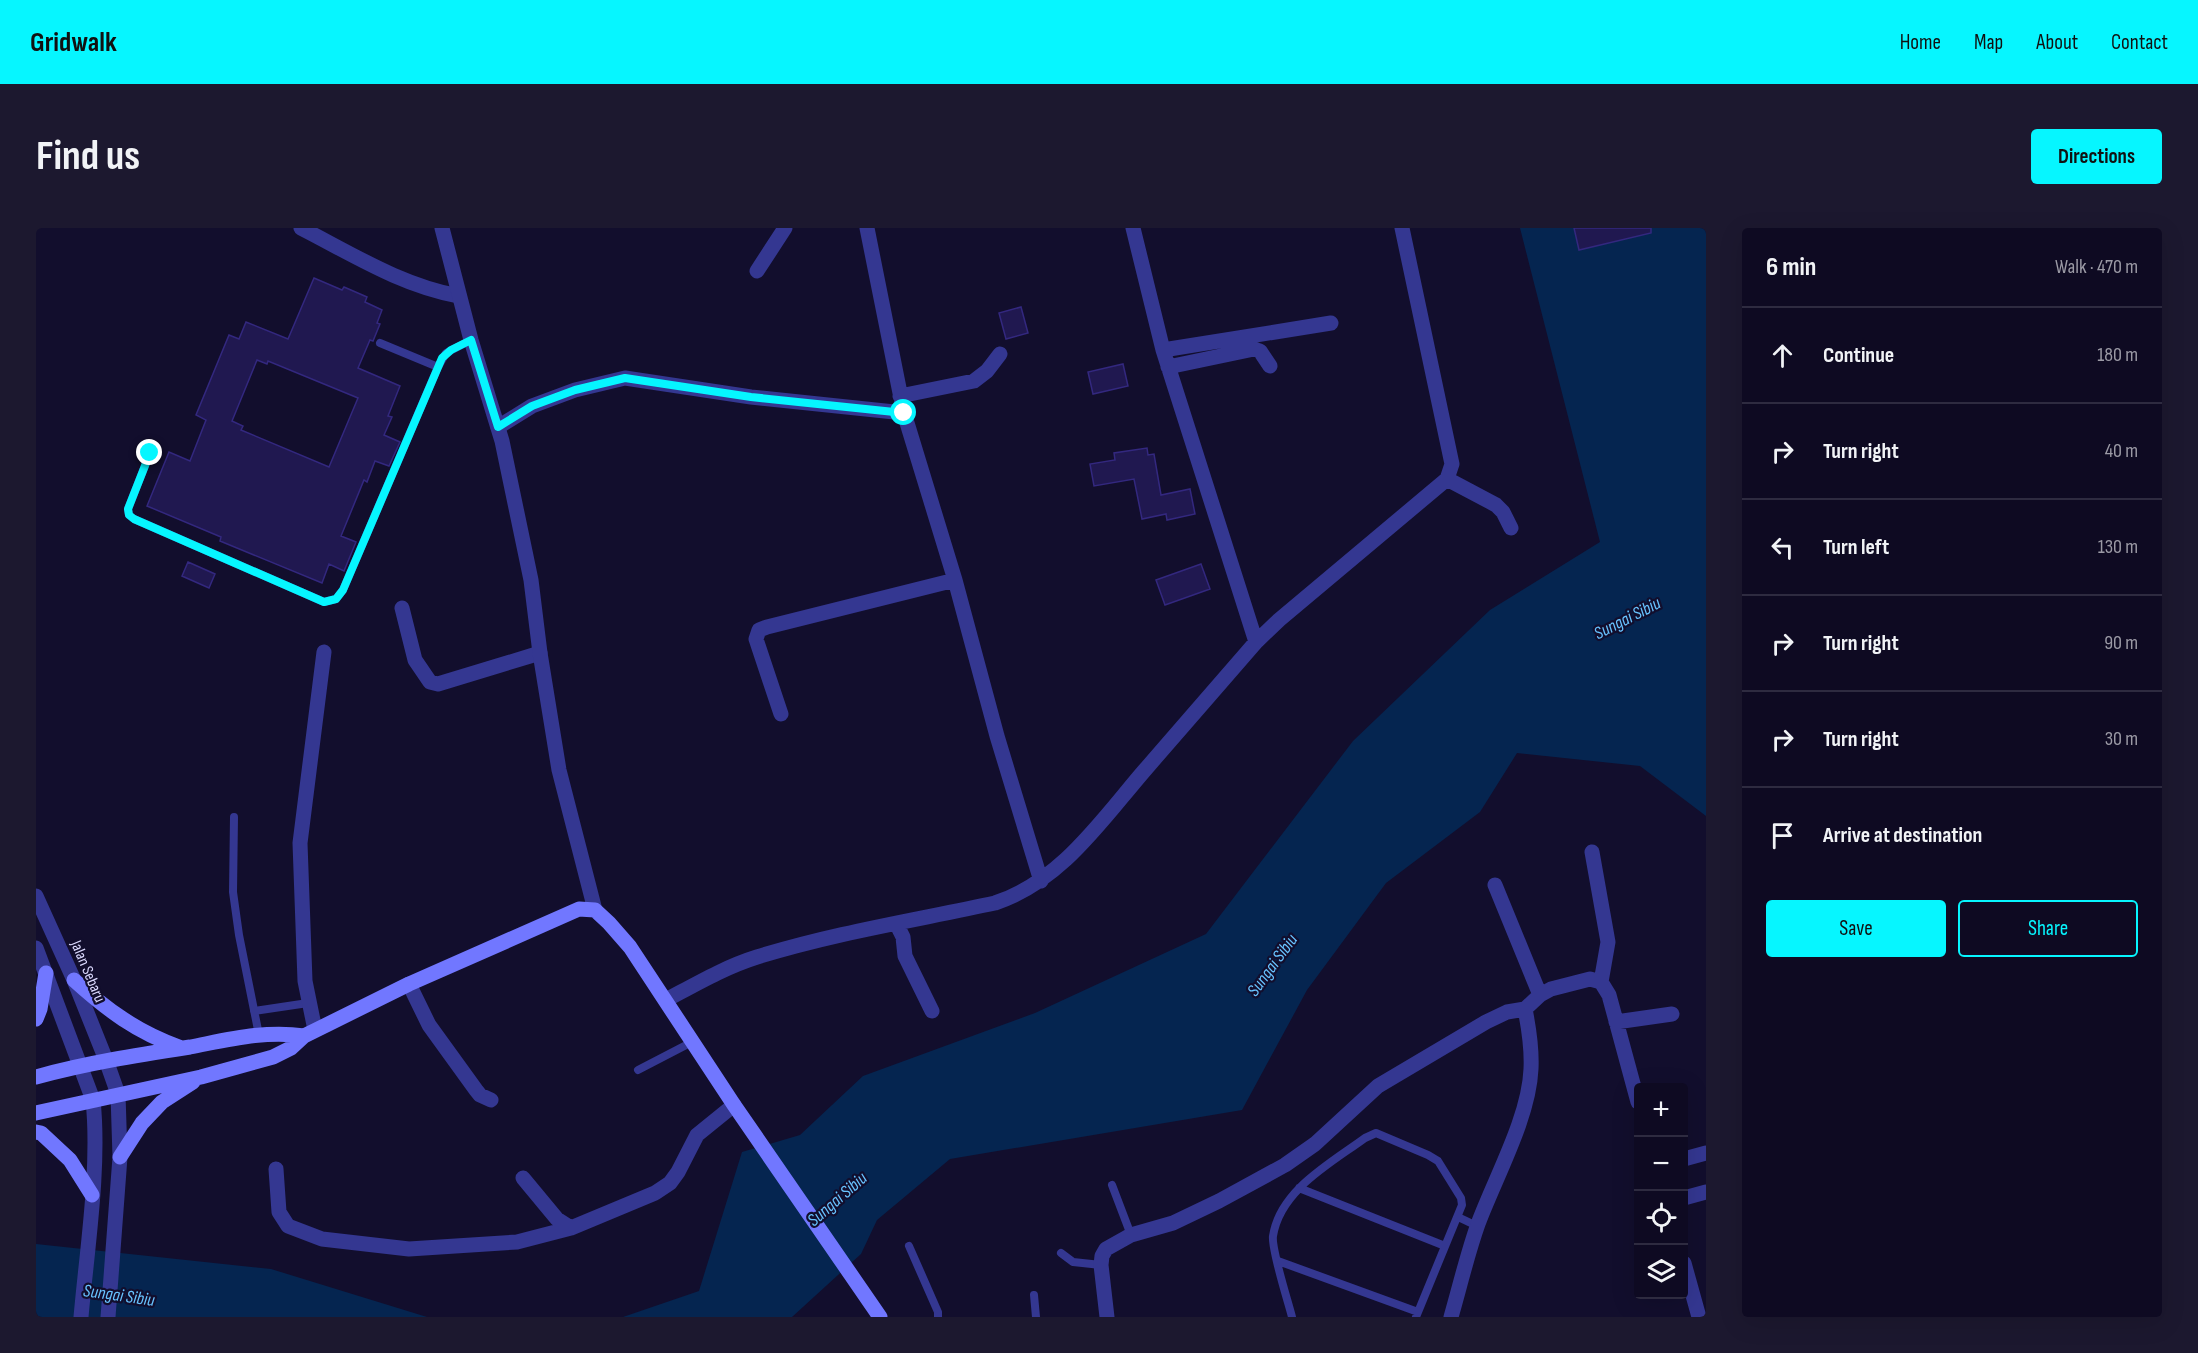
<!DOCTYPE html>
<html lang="en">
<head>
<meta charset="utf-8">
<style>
  body { margin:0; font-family:"Sofia Sans Condensed",sans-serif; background:#1c182f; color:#f1f3f6 }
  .controls { position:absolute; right:18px; bottom:18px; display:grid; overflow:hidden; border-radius:6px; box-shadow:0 6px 24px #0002 }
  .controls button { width:54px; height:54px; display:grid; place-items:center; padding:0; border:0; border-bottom:2px solid #2e2b40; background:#0e0a22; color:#f1f3f6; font:30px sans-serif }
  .stop { position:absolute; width:18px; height:18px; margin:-14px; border:4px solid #06f6ff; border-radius:50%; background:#fff }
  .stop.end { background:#06f6ff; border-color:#fff; box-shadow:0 2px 6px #0008 }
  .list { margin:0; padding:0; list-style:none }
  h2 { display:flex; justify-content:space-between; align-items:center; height:78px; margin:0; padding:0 24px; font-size:26px }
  h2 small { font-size:20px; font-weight:400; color:#9b9aa5 }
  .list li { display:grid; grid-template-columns:39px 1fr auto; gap:18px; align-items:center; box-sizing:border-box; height:96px; padding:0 24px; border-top:2px solid #2e2b40 }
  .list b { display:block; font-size:22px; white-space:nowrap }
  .list em { font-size:20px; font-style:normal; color:#9b9aa5 }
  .actions { display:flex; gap:12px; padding:18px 24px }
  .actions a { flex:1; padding:14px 0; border:2px solid #06f6ff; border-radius:6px; text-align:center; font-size:21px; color:#06f6ff }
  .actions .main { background:#06f6ff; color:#111 }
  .icon { flex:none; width:33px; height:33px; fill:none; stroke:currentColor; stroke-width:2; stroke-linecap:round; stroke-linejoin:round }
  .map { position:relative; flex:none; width:1670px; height:1089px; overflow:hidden; border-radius:6px }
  header { display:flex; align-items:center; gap:36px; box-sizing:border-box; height:84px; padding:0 30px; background:#06f6ff; color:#111 }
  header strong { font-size:28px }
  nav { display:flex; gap:33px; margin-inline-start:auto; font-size:21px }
  .intro { display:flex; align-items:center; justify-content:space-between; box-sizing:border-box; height:144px; padding:0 36px }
  h1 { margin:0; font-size:42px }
  .button { padding:15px 27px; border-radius:6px; background:#06f6ff; color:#111; font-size:21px; font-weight:700 }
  main { display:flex; gap:36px; padding:0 36px }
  aside { flex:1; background:#0e0a22; border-radius:6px; box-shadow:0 6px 24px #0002 }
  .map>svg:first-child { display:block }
  .water { fill:#052550 }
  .building { fill:#201850; stroke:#33287f; stroke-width:1.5; fill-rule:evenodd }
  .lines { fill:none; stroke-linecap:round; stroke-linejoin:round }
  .service { stroke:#343791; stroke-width:8 }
  .minor { stroke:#343791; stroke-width:15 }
  .tertiary { stroke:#343791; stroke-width:15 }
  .secondary { stroke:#7177ff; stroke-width:15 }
  .route { stroke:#06f6ff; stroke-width:8 }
  .labels { text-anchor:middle; stroke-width:4.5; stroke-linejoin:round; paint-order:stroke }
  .street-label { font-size:16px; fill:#dcdaff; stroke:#120e2d }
  .water-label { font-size:18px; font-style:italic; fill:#68c3ff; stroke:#120e2d }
</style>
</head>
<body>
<header>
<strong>Gridwalk</strong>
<nav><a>Home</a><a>Map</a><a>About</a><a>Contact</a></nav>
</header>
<div class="intro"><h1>Find us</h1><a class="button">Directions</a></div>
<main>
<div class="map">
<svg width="1670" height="1089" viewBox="0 0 1670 1089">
  <rect width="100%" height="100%" fill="#120e2d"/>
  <!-- water -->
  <path class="water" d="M 1484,0 L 1670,0 L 1670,588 L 1604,538 L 1481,525 L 1444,584 L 1350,655 L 1271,762 L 1206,882 L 914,931 L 841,992 L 825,1026 L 756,1089 L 587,1089 L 663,1063 L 706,924 L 764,907 L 827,848 L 999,785 L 1170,706 L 1317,513 L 1454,382 L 1564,314 Z
    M 0,1016 L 235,1041 L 391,1089 L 0,1089 Z"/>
  <!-- building -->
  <path class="building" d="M 1538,0 L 1615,0 L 1615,5 L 1543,22 Z
    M 278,50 L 306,62 L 308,59 L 331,69 L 329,74 L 346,82 L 341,95 L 344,96 L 337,113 L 334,112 L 322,140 L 364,158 L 352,188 L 356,189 L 348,207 L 364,214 L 353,238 L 339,233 L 331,254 L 328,252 L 305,308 L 320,314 L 308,343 L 293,336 L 286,355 L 184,313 L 185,309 L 111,278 L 133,224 L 154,233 L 170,192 L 160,187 L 193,107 L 203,111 L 210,94 L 252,111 ZM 221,132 L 231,136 L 232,133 L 322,170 L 293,239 L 205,202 L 207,198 L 196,193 Z
    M 985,79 L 992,105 L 970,111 L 963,85 Z
    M 1087,136 L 1092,158 L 1057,166 L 1052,144 Z
    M 1111,220 L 1112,227 L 1118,226 L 1125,267 L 1154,261 L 1159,286 L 1131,292 L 1130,286 L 1106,291 L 1098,251 L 1058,258 L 1054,236 L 1079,232 L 1078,225 Z
    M 152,334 L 179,346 L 173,360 L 146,348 Z
    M 1165,336 L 1174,361 L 1129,377 L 1120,352 Z"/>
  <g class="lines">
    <!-- service -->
    <path class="service" d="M 344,115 L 402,139
      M 114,225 L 92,281 L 93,287 L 98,291 L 288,374 L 300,371 L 307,362 L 402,139 L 410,125 L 435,112
      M 198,589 L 197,664 L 203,707 L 223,807
      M 218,783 L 272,775
      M 602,842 L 656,814
      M 1076,957 L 1095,1007
      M 1263,960 L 1409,1018
      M 1422,989 L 1441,998
      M 873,1018 L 902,1084 L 902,1089
      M 1025,1025 L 1037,1034 L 1065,1037
      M 1242,1033 L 1382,1084
      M 998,1067 L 1000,1089
      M 1256,1089 C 1252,1073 1235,1021 1237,1008 C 1244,962 1295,935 1329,910 L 1340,905 L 1392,927 L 1402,933 L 1425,970 L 1426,977 L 1380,1089"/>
    <!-- minor -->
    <path class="minor" d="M 265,0 C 316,26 366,58 423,68
      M 831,0 L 868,185 L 919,352 L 961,508 L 1005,653
      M 1097,0 L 1127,122 L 1220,414
      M 721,43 L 749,0
      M 1127,122 L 1295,95
      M 1132,139 L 1218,121 L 1224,123 L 1234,138
      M 864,168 L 938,153 L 951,143 L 964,126
      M 462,199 L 496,178 L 539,162 L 589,150 L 715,169 L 868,185
      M 1411,251 L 1460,277 L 1467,284 L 1475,300
      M 366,380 L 379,432 L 394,454 L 402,456 L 504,425
      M 745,486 L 720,411 L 723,402 L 731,399 L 919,352
      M 1556,624 L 1572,714 L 1565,754
      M 1459,657 L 1504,767
      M 861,697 L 867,709 L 869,728 L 896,783
      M 373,756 L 393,797 L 440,862 L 444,867 L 455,872
      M 630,772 C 660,756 689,739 721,729 C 798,705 880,692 959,675 C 1024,654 1065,593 1108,543 C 1145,500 1183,457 1220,414 L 1243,392 L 1411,251 L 1416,236 L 1366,0
      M 1489,781 L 1504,767 L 1515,761 L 1554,751 L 1565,754 L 1573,767 L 1602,874
      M 1580,794 L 1636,786
      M 279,802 L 269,753 L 264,615 L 288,424
      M 1648,931 L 1670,925
      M 240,941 L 243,984 L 252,998 L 286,1011 L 373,1021 L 481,1014 L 535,1000 L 619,965 L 634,955 L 642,944 L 661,907 L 698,877
      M 487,950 L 521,991 L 535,1000
      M 1648,970 L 1670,964
      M 1648,1035 L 1663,1089
      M 1071,1089 L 1065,1037 L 1066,1028 L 1070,1021 L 1095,1007 L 1137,995 L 1183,973 L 1249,937 L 1279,916 L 1342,858 L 1450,794 L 1471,784 L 1489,781 C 1493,801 1496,820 1495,841 C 1493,890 1459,950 1442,996 C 1431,1027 1424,1058 1415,1089"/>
    <!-- tertiary -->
    <path class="tertiary" d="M 406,0 L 435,112 L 466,213 L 495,352 L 504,425 L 523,542 L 559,682
      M 0,668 L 38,752 L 70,832 L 82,866 L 84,929 L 72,1089
      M 0,720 L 57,872 C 64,939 51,1021 45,1089"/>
    <!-- secondary -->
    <path class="secondary" d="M 38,752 C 71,782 101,804 143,819
      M 0,791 L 4,781 L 10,745
      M 0,849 C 50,835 102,827 154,819 C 191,812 229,802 268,808
      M 0,885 L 165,849 L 237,829 L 255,820 L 268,808 L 373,756 L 543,681 L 559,682 L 573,695 L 594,719 L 698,877 L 844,1089
      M 0,904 L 5,905 L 34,932 L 56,967
      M 84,929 L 106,895 L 126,874 L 157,854"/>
  </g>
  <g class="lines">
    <!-- route -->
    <path class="route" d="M 114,225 L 92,281 L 93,287 L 98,291 L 288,374 L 300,371 L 307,362 L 406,130 L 415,122 L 435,112 L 462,199 L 496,178 L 539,162 L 589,150 L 715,169 L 868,185"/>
  </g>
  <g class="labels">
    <!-- street labels -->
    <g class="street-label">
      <text transform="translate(53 743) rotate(67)" y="6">Jalan Sebaru</text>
    </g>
    <!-- water labels -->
    <g class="water-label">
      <text transform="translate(1591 390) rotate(-27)" y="6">Sungai Sibiu</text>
      <text transform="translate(1236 737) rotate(-54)" y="6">Sungai Sibiu</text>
      <text transform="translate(801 971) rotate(-41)" y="6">Sungai Sibiu</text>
      <text transform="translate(83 1067) rotate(8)" y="6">Sungai Sibiu</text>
    </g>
  </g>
</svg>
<div class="controls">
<button>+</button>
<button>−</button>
<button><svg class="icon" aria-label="locate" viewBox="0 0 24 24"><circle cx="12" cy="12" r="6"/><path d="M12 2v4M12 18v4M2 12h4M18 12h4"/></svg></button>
<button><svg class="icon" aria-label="layers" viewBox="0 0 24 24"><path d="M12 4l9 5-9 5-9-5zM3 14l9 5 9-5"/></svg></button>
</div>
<div class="stop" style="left:868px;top:185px"></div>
<div class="stop end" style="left:114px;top:225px"></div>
</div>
<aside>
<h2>6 min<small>Walk · 470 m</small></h2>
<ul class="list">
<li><svg class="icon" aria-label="ahead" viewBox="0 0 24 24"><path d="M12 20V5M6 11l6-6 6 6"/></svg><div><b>Continue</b></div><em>180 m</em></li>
<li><svg class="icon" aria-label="right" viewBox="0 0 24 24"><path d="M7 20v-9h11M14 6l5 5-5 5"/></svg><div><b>Turn right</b></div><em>40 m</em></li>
<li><svg class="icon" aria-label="left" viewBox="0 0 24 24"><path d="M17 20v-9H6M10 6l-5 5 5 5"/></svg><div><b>Turn left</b></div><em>130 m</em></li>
<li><svg class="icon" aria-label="right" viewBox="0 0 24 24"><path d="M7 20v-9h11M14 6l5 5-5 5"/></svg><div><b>Turn right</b></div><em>90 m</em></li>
<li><svg class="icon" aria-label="right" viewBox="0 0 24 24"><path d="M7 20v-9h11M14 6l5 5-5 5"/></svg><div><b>Turn right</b></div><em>30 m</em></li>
<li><svg class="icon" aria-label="arrive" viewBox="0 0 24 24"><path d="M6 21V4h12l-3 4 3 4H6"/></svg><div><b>Arrive at destination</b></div></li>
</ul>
<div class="actions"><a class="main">Save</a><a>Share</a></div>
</aside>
</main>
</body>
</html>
